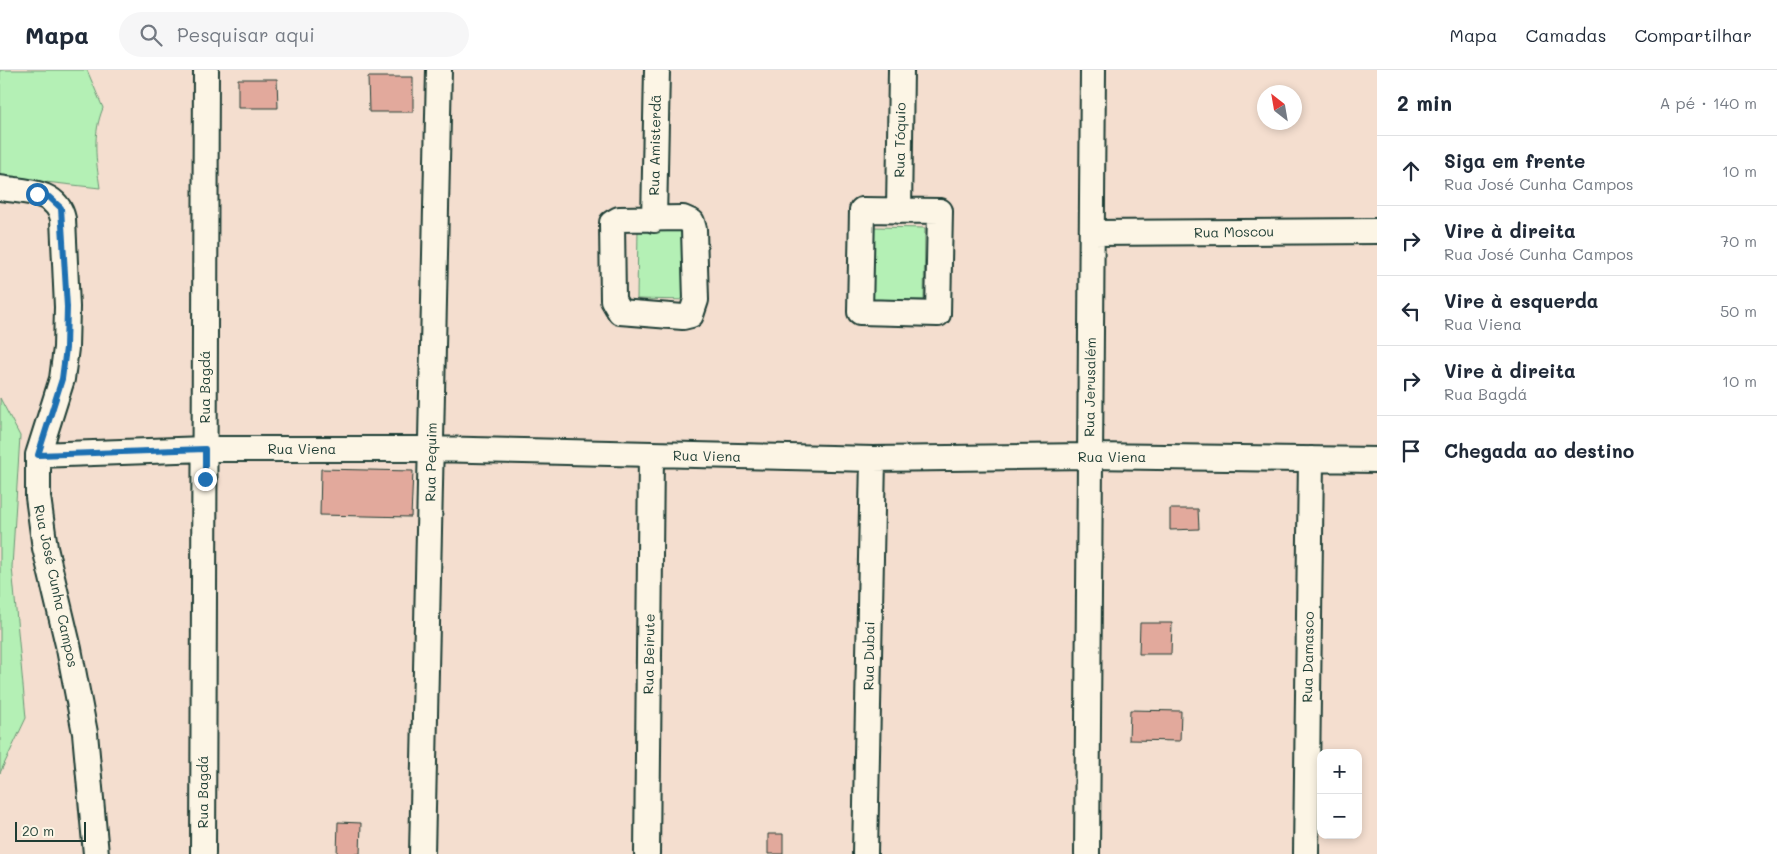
<!DOCTYPE html>
<html lang="pt">
<head>
<meta charset="utf-8">
<style>
  body { margin:0; font-family:Mali,sans-serif; background:#f6f6f7; color:#1f2937 }
  .controls { position:absolute; right:15px; bottom:15px; display:grid; overflow:hidden; border-radius:10px; box-shadow:0 2px 8px #0003 }
  .controls button { width:45px; height:45px; display:grid; place-items:center; padding:0; border:0; border-bottom:1px solid #e0e1e3; background:#fff; color:#1f2937; font:25px sans-serif }
  .compass { position:absolute; left:1257px; top:15px; width:45px; height:45px; border-radius:50%; background:#fff; box-shadow:0 2px 8px #0003; rotate:329deg }
  .scale { position:absolute; left:15px; bottom:12px; width:71px; box-sizing:border-box; padding-left:5px; border:2px solid #1f3d34; border-top:0; font-size:14px; line-height:18px; white-space:nowrap; color:#1f3d34; -webkit-text-stroke:4px #fcf5e5; paint-order:stroke }
  .stop { position:absolute; width:15px; height:15px; margin:-11px; border:4px solid #1f6fb2; border-radius:50%; background:#fff }
  .stop.end { background:#1f6fb2; border-color:#fff; box-shadow:0 1px 5px #0008 }
  .list { margin:0; padding:0; list-style:none }
  h2 { display:flex; justify-content:space-between; align-items:center; height:65px; margin:0; padding:0 20px; font-size:21px }
  h2 small { font-size:16px; font-weight:400; color:#747a83 }
  .list li { display:grid; grid-template-columns:32px 1fr auto; gap:15px; align-items:center; box-sizing:border-box; height:70px; padding:0 20px; border-top:1px solid #e0e1e3 }
  .list b { display:block; font-size:19px; white-space:nowrap }
  .list p { margin:0; font-size:16px; white-space:nowrap; color:#747a83 }
  .list em { font-size:16px; font-style:normal; color:#747a83 }
  .icon { flex:none; width:28px; height:28px; fill:none; stroke:currentColor; stroke-width:2; stroke-linecap:round; stroke-linejoin:round }
  .map { position:relative; flex:none; width:1377px; height:784px; overflow:hidden }
  header { display:flex; align-items:center; gap:30px; box-sizing:border-box; height:70px; padding:0 25px; background:#fff; border-bottom:1px solid #e0e1e3 }
  header strong { font-size:24px }
  nav { display:flex; gap:28px; margin-inline-start:auto; font-size:18px }
  .search { width:350px; height:45px; background:#f6f6f7; display:flex; align-items:center; gap:12px; box-sizing:border-box; padding:0 18px; border-radius:28px; color:#747a83; font-size:19px }
  main { display:flex }
  aside { flex:1; background:#fff }
  .map>svg:first-child { display:block }
  .green { fill:#b4f0b5; stroke:#6a9674 }
  .building { fill:#e2a99c; stroke:#1f3d34 }
  .lines { fill:none; stroke-linecap:round; stroke-linejoin:round }
  .street-casing { stroke:#1f3d34; stroke-width:28 }
  .street { stroke:#fcf5e5; stroke-width:24 }
  .route { stroke:#1f6fb2; stroke-width:6 }
  .labels { text-anchor:middle; stroke-width:4.5; stroke-linejoin:round; paint-order:stroke }
  .street-label { font-size:14px; fill:#1f3d34; stroke:#fcf5e5 }
</style>
</head>
<body>
<header>
<strong>Mapa</strong>
<div class="search"><svg class="icon" aria-label="search" viewBox="0 0 24 24"><circle cx="10" cy="10" r="6"/><path d="M15 15l6 6"/></svg>Pesquisar aqui</div>
<nav><a>Mapa</a><a>Camadas</a><a>Compartilhar</a></nav>
</header>
<main>
<div class="map">
<svg width="1377" height="784" viewBox="0 0 1377 784">
  <rect width="100%" height="100%" fill="#f4decf"/>
  <filter id="ink" filterUnits="userSpaceOnUse"><feTurbulence type="fractalNoise" baseFrequency=".02" numOctaves="2"/><feDisplacementMap in="SourceGraphic" scale="10" xChannelSelector="R" yChannelSelector="G"/><feConvolveMatrix kernelMatrix="1 2 1 2 8 2 1 2 1" color-interpolation-filters="sRGB"/></filter>
  <g filter="url(#ink)">
    <!-- green -->
    <path class="green" d="M 0,0 L 87,0 L 103,38 C 92,65 96,90 100,118 L 0,107 Z
      M 874,157 L 925,158 L 924,230 L 873,230 Z
      M 638,158 L 689,158 L 689,230 L 637,229 Z
      M 0,328 L 20,366 L 12,497 L 26,648 L 0,703 Z"/>
    <!-- building -->
    <path class="building" d="M 368,7 L 413,7 L 413,42 L 369,42 Z
      M 238,9 L 277,9 L 278,38 L 238,38 Z
      M 321,399 L 413,401 L 411,447 L 320,445 Z
      M 1170,439 L 1198,439 L 1199,459 L 1170,460 Z
      M 1140,553 L 1172,553 L 1171,584 L 1139,584 Z
      M 1130,640 L 1181,641 L 1180,671 L 1129,670 Z
      M 338,752 L 361,753 L 360,784 L 337,784 Z
      M 768,764 L 783,764 L 783,784 L 768,784 Z"/>
    <g class="lines">
      <!-- street casing -->
      <g class="street-casing">
        <path id="street" d="M 0,118 C 25,122 57,120 63,149 L 67,237 L 66,278 L 62,309 L 38,385 L 38,427 L 45,478 L 69,579 L 85,663 L 96,784
          M 862,140 L 940,141 L 938,244 L 860,242 Z
          M 899,141 L 901,0
          M 683,148 L 692,152 L 694,159 L 696,230 L 691,245 L 683,247 L 620,242 L 613,230 L 612,153 L 619,149 Z
          M 654,150 L 657,0
          M 1092,163 L 1377,161
          M 38,385 L 205,379 L 431,379 L 873,389 L 1089,386 L 1377,390
          M 203,784 L 206,0
          M 422,784 L 439,0
          M 647,784 L 651,385
          M 865,784 L 873,389
          M 1087,784 L 1093,0
          M 1306,784 L 1311,389"/>
      </g>
      <!-- street -->
      <use href="#street" class="street"/>
    </g>
  </g>
  <g class="lines" filter="url(#ink)">
    <!-- route -->
    <path class="route" d="M 37,124 L 49,127 L 61,138 L 67,237 L 66,278 L 62,309 L 38,385 L 205,379 L 205,409"/>
  </g>
  <g class="labels">
    <!-- street labels -->
    <g class="street-label">
      <text transform="translate(900 70) rotate(-89)" y="5">Rua Tóquio</text>
      <text transform="translate(655 75) rotate(-89)" y="5">Rua Amisterdã</text>
      <text transform="translate(1234 162) rotate(-1)" y="5">Rua Moscou</text>
      <text transform="translate(205 317) rotate(-90)" y="5">Rua Bagdá</text>
      <text transform="translate(1090 317) rotate(-89)" y="5">Rua Jerusalém</text>
      <text x="302" y="384">Rua Viena</text>
      <text transform="translate(707 386) rotate(1)" y="5">Rua Viena</text>
      <text x="1112" y="392">Rua Viena</text>
      <text transform="translate(431 392) rotate(-89)" y="5">Rua Pequim</text>
      <text transform="translate(56 516) rotate(78)" y="5">Rua José Cunha Campos</text>
      <text transform="translate(649 584) rotate(-89)" y="5">Rua Beirute</text>
      <text transform="translate(869 586) rotate(-89)" y="5">Rua Dubai</text>
      <text transform="translate(1308 587) rotate(-89)" y="5">Rua Damasco</text>
      <text transform="translate(203 722) rotate(-90)" y="5">Rua Bagdá</text>
    </g>
  </g>
</svg>
<div class="controls">
<button>+</button>
<button>−</button>
</div>
<svg class="compass" viewBox="-18 -18 36 36"><path d="M0-13l5 13h-10z" fill="#e53935"/><path d="M0 13l5-13h-10z" fill="#747a83"/></svg>
<div class="scale">20 m</div>
<div class="stop" style="left:37px;top:124px"></div>
<div class="stop end" style="left:205px;top:409px"></div>
</div>
<aside>
<h2>2 min<small>A pé · 140 m</small></h2>
<ul class="list">
<li><svg class="icon" aria-label="ahead" viewBox="0 0 24 24"><path d="M12 20V5M6 11l6-6 6 6"/></svg><div><b>Siga em frente</b><p>Rua José Cunha Campos</p></div><em>10 m</em></li>
<li><svg class="icon" aria-label="right" viewBox="0 0 24 24"><path d="M7 20v-9h11M14 6l5 5-5 5"/></svg><div><b>Vire à direita</b><p>Rua José Cunha Campos</p></div><em>70 m</em></li>
<li><svg class="icon" aria-label="left" viewBox="0 0 24 24"><path d="M17 20v-9H6M10 6l-5 5 5 5"/></svg><div><b>Vire à esquerda</b><p>Rua Viena</p></div><em>50 m</em></li>
<li><svg class="icon" aria-label="right" viewBox="0 0 24 24"><path d="M7 20v-9h11M14 6l5 5-5 5"/></svg><div><b>Vire à direita</b><p>Rua Bagdá</p></div><em>10 m</em></li>
<li><svg class="icon" aria-label="arrive" viewBox="0 0 24 24"><path d="M6 21V4h12l-3 4 3 4H6"/></svg><div><b>Chegada ao destino</b></div></li>
</ul>
</aside>
</main>
</body>
</html>
